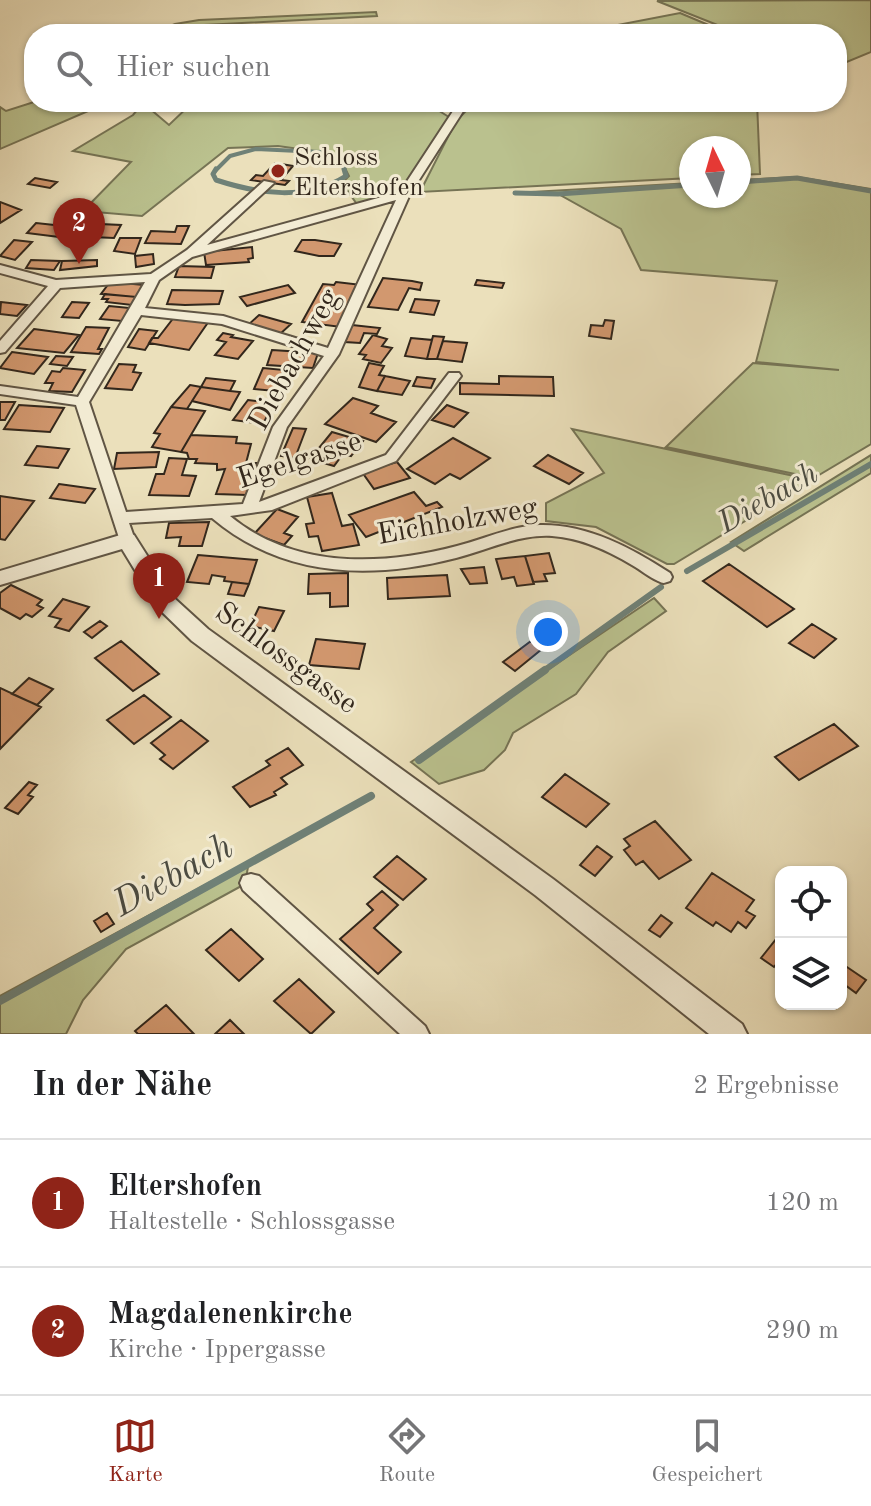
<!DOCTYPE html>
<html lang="de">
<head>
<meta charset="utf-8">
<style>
  body { margin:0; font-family:"Old Standard TT",serif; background:#f6f6f6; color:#202124 }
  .controls { position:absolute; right:24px; bottom:24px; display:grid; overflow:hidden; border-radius:16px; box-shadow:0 2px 6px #0004 }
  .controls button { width:72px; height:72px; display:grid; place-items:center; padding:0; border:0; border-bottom:2px solid #e0e0e0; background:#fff; color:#202124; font:40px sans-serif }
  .compass { position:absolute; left:679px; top:136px; width:72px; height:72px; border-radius:50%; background:#fff; box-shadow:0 2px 6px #0004; rotate:355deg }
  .you { position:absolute; left:548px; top:632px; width:28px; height:28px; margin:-20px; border:6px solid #fff; border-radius:50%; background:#1a73e8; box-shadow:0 0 0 12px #1a73e833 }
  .badge { display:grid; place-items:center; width:52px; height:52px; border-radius:50%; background:#8f2418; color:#fff; font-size:26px; font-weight:700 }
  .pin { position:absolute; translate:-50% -66px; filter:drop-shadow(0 2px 4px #0008) }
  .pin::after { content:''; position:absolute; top:42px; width:28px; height:24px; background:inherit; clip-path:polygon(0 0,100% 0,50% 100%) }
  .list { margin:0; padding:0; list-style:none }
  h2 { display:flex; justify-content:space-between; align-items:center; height:104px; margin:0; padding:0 32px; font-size:34px }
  h2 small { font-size:26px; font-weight:400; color:#757577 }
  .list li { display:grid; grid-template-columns:52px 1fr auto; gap:24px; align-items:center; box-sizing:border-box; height:128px; padding:0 32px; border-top:2px solid #e0e0e0 }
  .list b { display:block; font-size:30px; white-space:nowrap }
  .list p { margin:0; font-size:26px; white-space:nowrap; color:#757577 }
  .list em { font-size:26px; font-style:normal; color:#757577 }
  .icon { flex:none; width:44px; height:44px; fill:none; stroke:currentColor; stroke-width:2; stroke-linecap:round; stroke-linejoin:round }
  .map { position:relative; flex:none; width:871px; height:1034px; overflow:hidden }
  .search { position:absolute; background:#fff; box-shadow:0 2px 6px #0004; left:24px; right:24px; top:24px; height:88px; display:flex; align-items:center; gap:20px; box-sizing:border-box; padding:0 28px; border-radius:32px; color:#757577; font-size:30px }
  .sheet { height:360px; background:#fff }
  nav { display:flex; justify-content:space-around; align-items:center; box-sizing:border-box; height:112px; border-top:2px solid #e0e0e0; background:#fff; font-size:22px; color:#757577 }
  nav a { display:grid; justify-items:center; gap:4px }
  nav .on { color:#8f2418 }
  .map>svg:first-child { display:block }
  .green { fill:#bac18e; stroke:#767455; stroke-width:2 }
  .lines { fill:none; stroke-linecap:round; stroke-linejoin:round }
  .stream-far3 { stroke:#6f8177; stroke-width:4 }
  .stream-far2 { stroke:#6f8177; stroke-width:5 }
  .stream-far1 { stroke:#6f8177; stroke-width:6 }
  .stream { stroke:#6f8177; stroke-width:8 }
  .building { fill:#d2986f; stroke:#32271c; stroke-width:2 }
  .minor-casing { stroke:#605544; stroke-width:4 }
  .tertiary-casing { stroke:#605544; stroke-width:4 }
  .minor { fill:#f2ebd3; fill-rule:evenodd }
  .tertiary { fill:#f2ebd3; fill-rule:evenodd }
  .poi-dot { fill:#8f2418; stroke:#f2ebd3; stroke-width:3 }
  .labels { text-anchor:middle; stroke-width:6; stroke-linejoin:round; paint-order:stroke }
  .far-poi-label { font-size:26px; fill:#32271c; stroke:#f2ebd3; text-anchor:start }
  .street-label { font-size:30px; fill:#32271c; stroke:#f2ebd3 }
  .water-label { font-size:32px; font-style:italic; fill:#4c4c42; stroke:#f2ebd3 }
  .near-water-label { font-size:38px; font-style:italic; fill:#4c4c42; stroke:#f2ebd3 }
</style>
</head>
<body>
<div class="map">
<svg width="871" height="1034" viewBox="0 0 871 1034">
  <rect width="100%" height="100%" fill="#ebe0bb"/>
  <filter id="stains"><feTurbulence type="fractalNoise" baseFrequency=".0025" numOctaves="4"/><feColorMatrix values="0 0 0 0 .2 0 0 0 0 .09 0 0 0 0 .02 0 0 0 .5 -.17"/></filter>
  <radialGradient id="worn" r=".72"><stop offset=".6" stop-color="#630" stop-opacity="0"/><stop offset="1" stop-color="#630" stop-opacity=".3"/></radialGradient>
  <!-- green -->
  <path class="green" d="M 871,0 L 871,52 L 837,66 L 837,34 L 740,34 L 657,1 Z
    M 376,12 L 377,16 L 204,25 L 165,34 L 150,34 L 175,24 L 199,20 Z
    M 680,13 L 730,34 L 571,34 Z
    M 34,102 L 109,102 L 0,149 L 0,107 L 6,111 Z
    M 193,102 L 425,102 L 452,119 L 404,194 L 359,207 L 342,183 L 349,176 L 341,160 L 328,153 L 278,146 L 228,148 L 142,216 L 83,211 L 131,162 L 73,151 L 133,115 L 143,103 L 169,125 Z
    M 475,102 L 757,102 L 760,174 L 739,175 L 739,148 L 691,148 L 691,178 L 420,192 L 456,121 Z
    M 797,177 L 871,189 L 871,444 L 814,478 L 666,447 L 753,363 L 839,370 L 756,362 L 777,281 L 641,270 L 621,229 L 560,195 L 513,193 L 691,183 L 691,196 L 739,196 L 739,180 Z
    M 572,429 L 813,480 L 674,564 L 667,564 L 596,527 L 546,521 L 546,503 L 604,473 Z
    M 871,455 L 871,473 L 744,551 L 731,542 Z
    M 654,598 L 666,611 L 608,652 L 576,694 L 513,733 L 505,750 L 484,770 L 439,784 L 411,762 Z
    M 249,861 L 245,884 L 126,949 L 83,1000 L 66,1034 L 0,1034 L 0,996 Z"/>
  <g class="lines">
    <!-- stream-far3 -->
    <path class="stream-far3" d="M 215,171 L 230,156 L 256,149 L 320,152 L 344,167 L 345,171"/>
    <!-- stream-far2 -->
    <path class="stream-far2" d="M 216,169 L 213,174 L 216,180 C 259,194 306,201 346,176 L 344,169
      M 739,182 L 797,178 L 871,191
      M 515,193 L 558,194 L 691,185"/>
    <!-- stream-far1 -->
    <path class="stream-far1" d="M 687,571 L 871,464
      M 542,672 L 661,587"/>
    <!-- stream -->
    <path class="stream" d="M 419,760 L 545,670
      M 0,1001 L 371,796"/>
  </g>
  <!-- building -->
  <path class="building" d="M 275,163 L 293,166 L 281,180 L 289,181 L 285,185 L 251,180 L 256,175 L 263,176 Z
    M 35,178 L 57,182 L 50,188 L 28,184 Z
    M 0,202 L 21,210 L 0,223 Z
    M 36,223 L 73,227 L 66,235 L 59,237 L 27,233 Z
    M 78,223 L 121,225 L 114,238 L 70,236 Z
    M 177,226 L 189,226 L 181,244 L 145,243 L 151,231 L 175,232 Z
    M 120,238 L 141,238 L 135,254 L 114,251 Z
    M 14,240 L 32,242 L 15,260 L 0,256 Z
    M 302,240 L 315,240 L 341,244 L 334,256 L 319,256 L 295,251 Z
    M 252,247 L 253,258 L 248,259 L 249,262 L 206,265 L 204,252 Z
    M 153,254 L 154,264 L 136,267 L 135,256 Z
    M 31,260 L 60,261 L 54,270 L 26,268 Z
    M 97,260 L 97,266 L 60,270 L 62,261 Z
    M 179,266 L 214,267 L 211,278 L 175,277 Z
    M 383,278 L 412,281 L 422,283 L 420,290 L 409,288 L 398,310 L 368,307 Z
    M 477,280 L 504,283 L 502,288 L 475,285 Z
    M 110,282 L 145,285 L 137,297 L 101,294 Z
    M 336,282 L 362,285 L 341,327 L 302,322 L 323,284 L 334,285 Z
    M 288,285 L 295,293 L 247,306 L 240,297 Z
    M 172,290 L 223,291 L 219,304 L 185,305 L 167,304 Z
    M 105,294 L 137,297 L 132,305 L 106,302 L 108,299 L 102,299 Z
    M 415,299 L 439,301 L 434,315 L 410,312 Z
    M 1,302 L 27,305 L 17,316 L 0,314 Z
    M 72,302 L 89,303 L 79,318 L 62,317 Z
    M 109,306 L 130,308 L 122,321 L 100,319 Z
    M 259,315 L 291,324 L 279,335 L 247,326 Z
    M 175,316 L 209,321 L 189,350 L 149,343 L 152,338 L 158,338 Z
    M 605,320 L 614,321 L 611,339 L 589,336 L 591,325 L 603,326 Z
    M 352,325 L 380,328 L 377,334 L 364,333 L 360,343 L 345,342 Z
    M 86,327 L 109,328 L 98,349 L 102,349 L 99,354 L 71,352 Z
    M 34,329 L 79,335 L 64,353 L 17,348 Z
    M 139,329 L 157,331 L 145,350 L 128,347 Z
    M 223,333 L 233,335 L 231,337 L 253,341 L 238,359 L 215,355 L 226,342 L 217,340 Z
    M 373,335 L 387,339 L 382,346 L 392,348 L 381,363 L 363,359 L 366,355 L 359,354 Z
    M 433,336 L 444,337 L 437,359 L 427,359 Z
    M 411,338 L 432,340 L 427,359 L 405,356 Z
    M 443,341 L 467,343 L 462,362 L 437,359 Z
    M 272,350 L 318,353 L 313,368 L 267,365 Z
    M 12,352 L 48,357 L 34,374 L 0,368 Z
    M 56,356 L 73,357 L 67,366 L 50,364 Z
    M 369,363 L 384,366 L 379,375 L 385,376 L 377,391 L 359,387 Z
    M 119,364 L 136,365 L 133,372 L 141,373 L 132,390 L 105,388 Z
    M 63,368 L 85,370 L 72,392 L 49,391 L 53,383 L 45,383 L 52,371 L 60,372 Z
    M 263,368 L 284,370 L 275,391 L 254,389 Z
    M 385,376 L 410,381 L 402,395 L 377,391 Z
    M 499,376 L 553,377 L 554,396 L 460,394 L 460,383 L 499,384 Z
    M 417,377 L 435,379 L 431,388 L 413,386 Z
    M 206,378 L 235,381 L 230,391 L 201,387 Z
    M 190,385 L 201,387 L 187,409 L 171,407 Z
    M 201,387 L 230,391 L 240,392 L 230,410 L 192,401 Z
    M 353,398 L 378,406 L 371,413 L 396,422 L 376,442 L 325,424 Z
    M 248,400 L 274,403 L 263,424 L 233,420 Z
    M 0,402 L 15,402 L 5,420 L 0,420 Z
    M 19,405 L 64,408 L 50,432 L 4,429 Z
    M 447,405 L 468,413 L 454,427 L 432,420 Z
    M 171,407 L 205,411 L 181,452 L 152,447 L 160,434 L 154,433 Z
    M 293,428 L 306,429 L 295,458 L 281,456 Z
    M 332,432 L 363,441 L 351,456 L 343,454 L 334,466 L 310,459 Z
    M 191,435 L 237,437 L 236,443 L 251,444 L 246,463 L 257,463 L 247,495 L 216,494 L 225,469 L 217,470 L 217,464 L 195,463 L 197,459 L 189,459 L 187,453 L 181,452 Z
    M 453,438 L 490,458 L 460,479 L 450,474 L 435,484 L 407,469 Z
    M 37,446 L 69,449 L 58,468 L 25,465 Z
    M 159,452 L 156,467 L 114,469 L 117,453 Z
    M 548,455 L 583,473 L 569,484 L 534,466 Z
    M 169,458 L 187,459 L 182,475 L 196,476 L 189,496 L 149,495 L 156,474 L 164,474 Z
    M 397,462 L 410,478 L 374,489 L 362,472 Z
    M 59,484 L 95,489 L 85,503 L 50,498 Z
    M 414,492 L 426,506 L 437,502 L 442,507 L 366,537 L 349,515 Z
    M 332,493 L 342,526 L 353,524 L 359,545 L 322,551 L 318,536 L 309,537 L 306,524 L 314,523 L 307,497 Z
    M 0,496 L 34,501 L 5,540 L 0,539 Z
    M 277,509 L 298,517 L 284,533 L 292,536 L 284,545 L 254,534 Z
    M 209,522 L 202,546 L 179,546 L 181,537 L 166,538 L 169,523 Z
    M 549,553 L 555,573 L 544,574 L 547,581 L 533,582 L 525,556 Z
    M 198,555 L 257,560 L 249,584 L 224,581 L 225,577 L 212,575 L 209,584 L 187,582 Z
    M 525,556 L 534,584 L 517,586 L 514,577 L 502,579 L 496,559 Z
    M 729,564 L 794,609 L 767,627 L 703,581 Z
    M 484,567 L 487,583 L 470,584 L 461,569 Z
    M 348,573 L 348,606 L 330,607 L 330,593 L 308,594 L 309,574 Z
    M 447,575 L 450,596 L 388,599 L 387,578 Z
    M 232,582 L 249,584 L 244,596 L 228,594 Z
    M 11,585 L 42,600 L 37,605 L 43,608 L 32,617 L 26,614 L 20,619 L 0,608 L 0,593 Z
    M 63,599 L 89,607 L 69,631 L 55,627 L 61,619 L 49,616 Z
    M 259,607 L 284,611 L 274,631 L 250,626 Z
    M 100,621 L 107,626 L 92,638 L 84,632 Z
    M 812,624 L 836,639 L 814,658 L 789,643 Z
    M 316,639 L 365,644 L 359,669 L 309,665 Z
    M 121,641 L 159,674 L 133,691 L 95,658 Z
    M 531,641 L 542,649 L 515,671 L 503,662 Z
    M 29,678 L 53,689 L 37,705 L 12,694 Z
    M 0,688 L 41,707 L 0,749 Z
    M 144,695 L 171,717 L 134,744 L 107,720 Z
    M 181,720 L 208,741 L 173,769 L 160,759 L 165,755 L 151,743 Z
    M 834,724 L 858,746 L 799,780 L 775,757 Z
    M 288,748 L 303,765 L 281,778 L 287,784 L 274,792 L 276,795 L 250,807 L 233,787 L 270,765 L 266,761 Z
    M 565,774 L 609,804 L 586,827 L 542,797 Z
    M 29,782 L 37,785 L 28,795 L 33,797 L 18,814 L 5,808 Z
    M 655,821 L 691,860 L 659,879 L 643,861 L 636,865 L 624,850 L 630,846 L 624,839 Z
    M 597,846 L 612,857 L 595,876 L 580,865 Z
    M 397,856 L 426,879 L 403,900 L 374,877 Z
    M 712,873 L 754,900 L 746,911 L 755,916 L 746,928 L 738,922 L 731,932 L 716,922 L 713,926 L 686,908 Z
    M 382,891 L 398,905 L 374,928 L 401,952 L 378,974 L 340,939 L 373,910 L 367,904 Z
    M 107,913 L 114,924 L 101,932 L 94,921 Z
    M 661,915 L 672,923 L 660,937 L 649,930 Z
    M 231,929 L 263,959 L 239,981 L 206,950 Z
    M 777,938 L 781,941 L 781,958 L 774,967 L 761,958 Z
    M 841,963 L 866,980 L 856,993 L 841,982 Z
    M 299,979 L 334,1012 L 311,1034 L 274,1001 Z
    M 166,1005 L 194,1034 L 138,1034 L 135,1031 Z
    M 230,1020 L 244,1034 L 215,1034 Z"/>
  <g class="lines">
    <!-- minor casing -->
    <g class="minor-casing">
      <path id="minor" d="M 459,102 L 469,102 L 410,194 L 339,354 L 287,427 L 259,502 L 386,455 L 449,373 L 459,373 L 461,376 L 396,461 L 272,510 L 230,516 C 294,569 381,566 457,546 C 485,539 511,526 540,525 C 587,524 632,548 670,573 L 672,577 L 670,581 C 664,583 664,584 658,581 C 649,577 641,570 632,565 C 607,550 581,538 552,536 C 518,534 488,550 456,558 C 370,580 283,578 212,518 L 129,523 L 135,540 L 133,544 L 121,544 L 76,405 L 0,394 L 0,386 L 78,397 L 145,282 L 60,288 L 5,352 L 0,353 L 0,341 L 48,286 L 0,273 L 0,265 L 56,280 L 151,274 L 187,250 L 264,181 L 274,183 L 207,245 L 400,192 ZM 396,200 L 328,348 L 223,316 L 145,308 L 159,280 L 192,257 ZM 141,315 L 222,324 L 324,356 L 273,427 L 243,504 L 126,512 L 89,402 Z
        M 251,874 L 259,876 L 425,1026 L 429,1034 L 400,1034 L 243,890 L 240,883 L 243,876 Z"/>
    </g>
    <!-- tertiary casing -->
    <g class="tertiary-casing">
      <path id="tertiary" d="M 127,533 L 134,535 L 174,598 L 208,629 L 553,879 L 742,1024 L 747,1034 L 709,1034 L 535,895 L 192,641 L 158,608 L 122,549 L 0,585 L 0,571 Z"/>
    </g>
    <!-- minor -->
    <use href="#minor" class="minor"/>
    <!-- tertiary -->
    <use href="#tertiary" class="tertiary"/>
  </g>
  <!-- markers -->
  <circle class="poi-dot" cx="278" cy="171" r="8"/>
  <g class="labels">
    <!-- far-poi labels -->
    <g class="far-poi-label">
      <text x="294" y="165">Schloss<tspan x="294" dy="30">Eltershofen</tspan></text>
    </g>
    <!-- street labels -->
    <g class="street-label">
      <text transform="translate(293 359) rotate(-61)" y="10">Diebachweg</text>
      <text transform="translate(299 459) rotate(-18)" y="10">Egelgasse</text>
      <text transform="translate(457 520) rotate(-10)" y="10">Eichholzweg</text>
      <text transform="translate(287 657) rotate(36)" y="10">Schlossgasse</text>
    </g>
    <!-- water labels -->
    <g class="water-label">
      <text transform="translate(767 497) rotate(-30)" y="11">Diebach</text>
    </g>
    <!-- near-water labels -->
    <g class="near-water-label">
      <text transform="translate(172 874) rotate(-29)" y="13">Diebach</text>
    </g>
  </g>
  <rect width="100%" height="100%" filter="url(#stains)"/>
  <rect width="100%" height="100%" fill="url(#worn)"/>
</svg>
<div class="controls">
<button><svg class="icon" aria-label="locate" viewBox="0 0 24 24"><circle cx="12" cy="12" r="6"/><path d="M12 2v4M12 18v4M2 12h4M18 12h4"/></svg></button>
<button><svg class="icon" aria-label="layers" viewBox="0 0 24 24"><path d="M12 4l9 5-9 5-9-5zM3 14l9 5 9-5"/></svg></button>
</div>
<svg class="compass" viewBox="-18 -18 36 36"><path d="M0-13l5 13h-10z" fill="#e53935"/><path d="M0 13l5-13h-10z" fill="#757577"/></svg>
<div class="you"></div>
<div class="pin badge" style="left:159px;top:619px">1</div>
<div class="pin badge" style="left:79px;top:264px">2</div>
<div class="search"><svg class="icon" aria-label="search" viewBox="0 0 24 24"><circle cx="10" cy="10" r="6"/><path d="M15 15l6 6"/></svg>Hier suchen</div>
</div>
<section class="sheet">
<h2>In der Nähe<small>2 Ergebnisse</small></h2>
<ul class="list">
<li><span class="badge">1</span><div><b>Eltershofen</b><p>Haltestelle · Schlossgasse</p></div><em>120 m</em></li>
<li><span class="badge">2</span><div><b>Magdalenenkirche</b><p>Kirche · Ippergasse</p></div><em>290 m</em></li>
</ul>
</section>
<nav>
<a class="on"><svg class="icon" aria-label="map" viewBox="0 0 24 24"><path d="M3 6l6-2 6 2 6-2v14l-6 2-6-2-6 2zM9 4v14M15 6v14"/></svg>Karte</a>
<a><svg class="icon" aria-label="directions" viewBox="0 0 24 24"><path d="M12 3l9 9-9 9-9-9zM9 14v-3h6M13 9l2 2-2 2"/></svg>Route</a>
<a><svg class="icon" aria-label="saved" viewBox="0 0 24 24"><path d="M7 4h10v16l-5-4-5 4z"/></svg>Gespeichert</a>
</nav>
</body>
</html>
